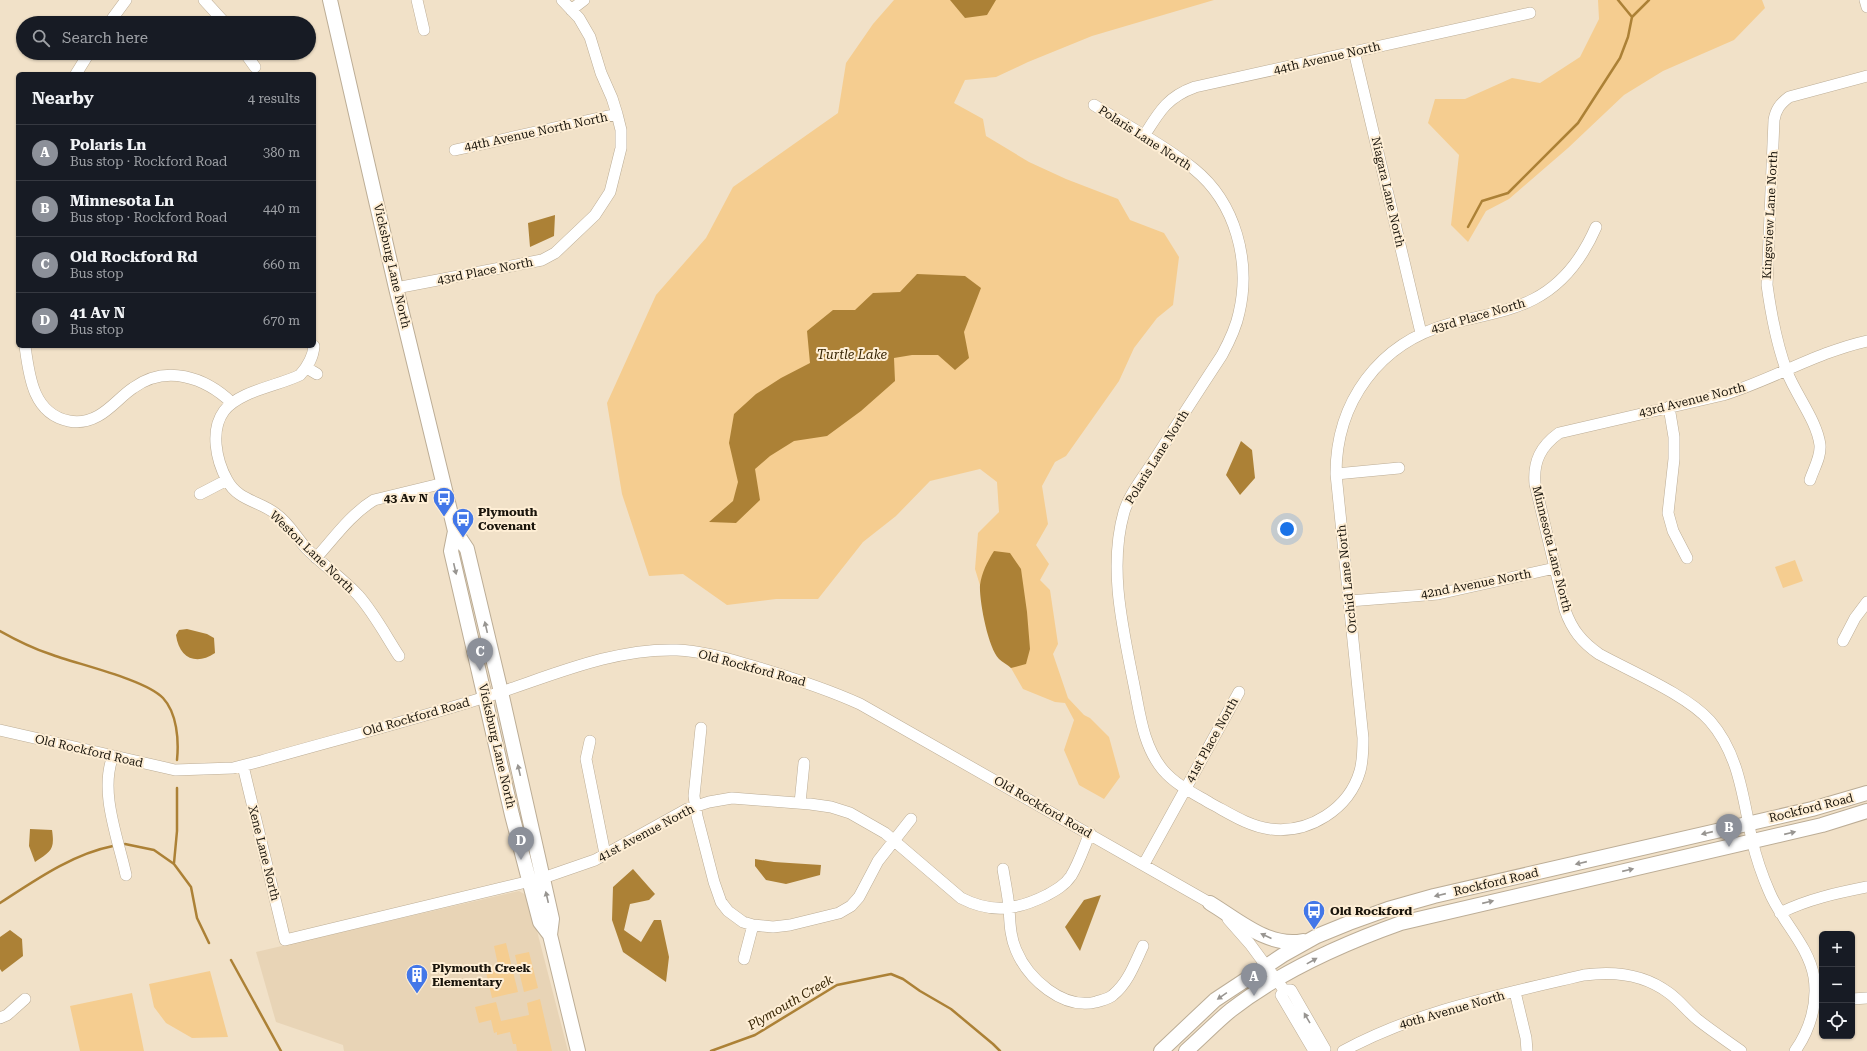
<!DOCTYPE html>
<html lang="en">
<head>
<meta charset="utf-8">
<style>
  body { margin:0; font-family:"Roboto Serif",serif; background:#20242c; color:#f1f3f6 }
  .controls { position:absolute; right:12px; bottom:12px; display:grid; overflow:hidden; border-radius:6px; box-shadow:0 1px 3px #0004 }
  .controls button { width:36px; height:36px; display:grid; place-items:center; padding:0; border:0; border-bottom:1px solid #363941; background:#171b24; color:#f1f3f6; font:20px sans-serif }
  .you { position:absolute; left:1287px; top:529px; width:14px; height:14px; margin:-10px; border:3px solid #fff; border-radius:50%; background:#1a73e8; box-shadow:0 0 0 6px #1a73e833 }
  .badge { display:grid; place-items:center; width:26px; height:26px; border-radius:50%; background:#8c9099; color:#fff; font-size:13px; font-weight:700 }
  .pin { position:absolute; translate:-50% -33px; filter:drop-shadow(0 1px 2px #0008) }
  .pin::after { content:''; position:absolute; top:21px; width:14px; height:12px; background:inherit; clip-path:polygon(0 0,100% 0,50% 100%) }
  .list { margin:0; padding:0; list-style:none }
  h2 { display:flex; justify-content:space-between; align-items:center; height:52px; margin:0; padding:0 16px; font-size:17px }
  h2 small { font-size:13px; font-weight:400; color:#9ea1a6 }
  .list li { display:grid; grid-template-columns:26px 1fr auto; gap:12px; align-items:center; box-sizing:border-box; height:56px; padding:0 16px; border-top:1px solid #363941 }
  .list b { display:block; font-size:15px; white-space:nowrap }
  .list p { margin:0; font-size:13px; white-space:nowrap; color:#9ea1a6 }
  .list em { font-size:13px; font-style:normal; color:#9ea1a6 }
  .icon { flex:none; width:22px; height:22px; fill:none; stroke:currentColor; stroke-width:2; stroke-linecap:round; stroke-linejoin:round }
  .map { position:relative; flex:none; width:1867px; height:1051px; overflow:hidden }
  .search { position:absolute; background:#171b24; box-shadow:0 1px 3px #0004; left:16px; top:16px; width:300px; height:44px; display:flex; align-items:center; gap:10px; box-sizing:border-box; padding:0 14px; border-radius:22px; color:#9ea1a6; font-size:15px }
  .panel { position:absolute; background:#171b24; box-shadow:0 1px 3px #0004; left:16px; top:72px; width:300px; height:276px; border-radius:6px }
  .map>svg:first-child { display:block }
  .built { fill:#e8d4b6 }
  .green { fill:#f5cd90 }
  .water { fill:#ac8136 }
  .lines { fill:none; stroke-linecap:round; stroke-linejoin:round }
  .stream { stroke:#ac8136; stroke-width:2.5 }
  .minor-casing { stroke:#bcad96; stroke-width:12 }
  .major-casing { stroke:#bcad96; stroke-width:16 }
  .minor { stroke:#fff; stroke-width:11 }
  .major { stroke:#fff; stroke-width:14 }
  .oneway { fill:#989591 }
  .labels { text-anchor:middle; stroke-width:4; stroke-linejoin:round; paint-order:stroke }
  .street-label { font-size:12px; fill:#19140b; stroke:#feeed5 }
  .poi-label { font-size:12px; font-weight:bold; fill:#19140b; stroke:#feeed5; text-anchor:start }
  .water-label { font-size:13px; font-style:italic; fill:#382605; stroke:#feeed5 }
</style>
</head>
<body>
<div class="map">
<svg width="1867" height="1051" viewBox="0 0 1867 1051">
  <rect width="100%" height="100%" fill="#f1e1c8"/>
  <!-- built -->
  <path class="built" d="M 519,891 L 528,896 L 568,1051 L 344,1051 L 343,1045 L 276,1022 L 256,952 Z"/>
  <!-- green -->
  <path class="green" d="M 894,0 L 1214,0 L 1092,36 L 1028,62 L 996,77 L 965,80 L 954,103 L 983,119 L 986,136 L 1029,162 L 1066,179 L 1118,199 L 1130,220 L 1164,233 L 1179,257 L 1173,305 L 1157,318 L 1134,348 L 1119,381 L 1066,456 L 1055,462 L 1042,486 L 1048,524 L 1036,545 L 1049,564 L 1040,580 L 1050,590 L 1058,644 L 1053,654 L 1068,698 L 1084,715 L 1090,718 L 1109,737 L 1120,777 L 1104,799 L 1079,785 L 1064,750 L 1074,720 L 1065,703 L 1055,702 L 1023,689 L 999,647 L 975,569 L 978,533 L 999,512 L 997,482 L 980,469 L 930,481 L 896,516 L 863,542 L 818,599 L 776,599 L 727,605 L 683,574 L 649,576 L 622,494 L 607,403 L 656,295 L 706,238 L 733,187 L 838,113 L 846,63 L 873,24 Z
    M 1598,0 L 1762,0 L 1765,8 L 1734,40 L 1663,71 L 1624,95 L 1568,148 L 1509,199 L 1486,211 L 1468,242 L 1451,225 L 1459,155 L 1428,123 L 1435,99 L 1465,99 L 1512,78 L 1540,83 L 1580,57 L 1599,19 Z
    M 1795,560 L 1803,581 L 1783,588 L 1775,567 Z
    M 506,943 L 518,992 L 492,998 L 486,972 L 489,972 L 488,967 L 498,965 L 494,946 Z
    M 529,952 L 538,988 L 524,992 L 515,955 Z
    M 210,971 L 228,1037 L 192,1038 L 166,1023 L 154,1007 L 149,984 Z
    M 132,993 L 144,1051 L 80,1051 L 70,1006 Z
    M 540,999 L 552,1051 L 517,1051 L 516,1044 L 513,1044 L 510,1032 L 497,1035 L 497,1032 L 494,1033 L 491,1020 L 479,1023 L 475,1007 L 496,1002 L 501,1021 L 529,1015 L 527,1003 Z"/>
  <!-- water -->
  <path class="water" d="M 950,0 L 996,0 L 987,15 L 965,18 Z
    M 555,215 L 554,236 L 530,247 L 528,223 Z
    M 917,274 L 965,276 L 981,288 L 964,332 L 969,358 L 955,370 L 938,355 L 912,355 L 894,358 L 895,381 L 861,411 L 827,436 L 794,441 L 770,456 L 755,469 L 760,500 L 736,523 L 709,522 L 733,501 L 738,482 L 729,443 L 734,414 L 756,394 L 781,378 L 810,363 L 807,331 L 833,310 L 855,310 L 873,293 L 900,292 Z
    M 1241,441 L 1252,450 L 1255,478 L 1240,495 L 1226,475 Z
    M 994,551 L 1010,553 L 1021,569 L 1027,612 L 1030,649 L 1026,664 L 1011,668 C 1008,665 1002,662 999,659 C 988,648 979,600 980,585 C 982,572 987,562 994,551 Z
    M 187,629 L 207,634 L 214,638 L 215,653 C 196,666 179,658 176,635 L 179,630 Z
    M 30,829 L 52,830 C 55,850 51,851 35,862 L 29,846 Z
    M 755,859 L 774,862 L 821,865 L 820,875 L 786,884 L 766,880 L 755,866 Z
    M 633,869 L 655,894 L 649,900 L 630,904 L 624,930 L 641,942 L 654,920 L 661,920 L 669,957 L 666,982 L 623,952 L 612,920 L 613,887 Z
    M 1101,895 L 1080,951 L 1065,927 L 1084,900 Z
    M 10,930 L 22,939 L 23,956 L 2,972 L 0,969 L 0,937 Z"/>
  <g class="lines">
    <!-- stream -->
    <path class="stream" d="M 1632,17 L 1649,0
      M 1468,227 L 1482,201 L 1508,193 L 1578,123 L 1620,58 L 1628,37 L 1632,17 L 1618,0
      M 0,631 C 16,640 32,648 50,654 C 76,664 145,679 163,698 C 177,713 179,740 177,760
      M 125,844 L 154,850 L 174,864 L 191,887 L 197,918 L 209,943
      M 174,863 L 177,831 L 177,788
      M 0,903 C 34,881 72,854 113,846
      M 231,960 L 281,1051
      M 711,1051 L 755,1035 L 837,985 L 891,974 L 903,979 L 920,991 L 951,1009 L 993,1044 L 1000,1051"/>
    <!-- minor casing -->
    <g class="minor-casing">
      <path id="minor" d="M 204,0 L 225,23
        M 417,0 L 424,30
        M 1865,0 L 1867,7
        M 571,10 L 584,0
        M 109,23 L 126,0
        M 1354,51 L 1421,333
        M 245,53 L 255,67
        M 76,74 L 89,53
        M 1094,105 C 1127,126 1163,144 1194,169 C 1236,203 1251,262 1239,313 C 1236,328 1229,342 1222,355 C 1199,390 1177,424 1155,459 C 1144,476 1130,493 1124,512 C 1108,568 1123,629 1134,685 C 1140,714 1143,746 1163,770 C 1176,785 1193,793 1210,803 C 1229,813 1248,826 1270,829 C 1309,834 1349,809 1360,771 C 1363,760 1363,749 1363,738 L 1336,474 C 1336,402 1379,343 1449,324 C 1478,316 1507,313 1534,299 C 1563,284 1583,257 1596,227
        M 1144,136 C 1159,112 1167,97 1195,87 L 1530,13
        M 455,150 L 617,114
        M 396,288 L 542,260 L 555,253 L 595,215 L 610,192 L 621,148 L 621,130 L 617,114 L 612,98 L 601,73 L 590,37 L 579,18 L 562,0
        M 25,346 C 29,376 33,414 69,421 C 79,423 89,421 98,416 C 111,409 121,396 133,388 C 166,364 205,377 232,403
        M 314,346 C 313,358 308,366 300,375 C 278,386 239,391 224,411 C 210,430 216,460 227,480 C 238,501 260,501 276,514 C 289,523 296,537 306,548 C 323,565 342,578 358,595 C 374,613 386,636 399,656
        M 307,368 L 317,374
        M 1669,407 L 1674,437 L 1674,459 L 1668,513 L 1673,531 L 1687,558
        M 1336,474 L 1399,468
        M 1810,480 C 1814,468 1821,457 1820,445 C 1817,421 1796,395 1787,372 C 1777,345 1771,314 1767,285 L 1774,120 C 1776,109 1780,104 1789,97 L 1867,76
        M 200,494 L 227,480
        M 316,558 C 334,538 351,514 374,500 L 444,483
        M 1349,601 L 1438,594 L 1555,568
        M 1843,641 L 1855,618 L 1867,602
        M 701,728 L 694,796 L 697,816 L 714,882 L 721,902 L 728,911 L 743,922 L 753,925 L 773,927 L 790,925 L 839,913 L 851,906 L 859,897 L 878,861 L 911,819
        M 0,730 L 175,770 L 233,768 L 261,761 C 341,738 422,718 501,692 C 558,673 616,648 677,650 C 703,651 728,659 753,666 C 790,677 825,688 860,704 L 1210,903 L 1215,907
        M 590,741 L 586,759 L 605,854
        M 113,756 C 99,792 118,838 126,875
        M 243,766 L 285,940 L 543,878 L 595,860 L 687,809 L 709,802 L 732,798 L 810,804 L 831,807 L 850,813 L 885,833 L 961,898 C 992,914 1017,910 1047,895 C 1056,890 1065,885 1071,876 C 1079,863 1084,847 1090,833
        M 800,803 L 804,763
        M 1144,864 L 1239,692
        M 1003,869 C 1005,882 1008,895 1009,908 C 1010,923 1010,936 1016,950 C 1028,979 1063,1010 1096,1002 C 1102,1000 1109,999 1113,995 C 1128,983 1135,963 1143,946
        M 1780,913 C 1808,899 1837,893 1867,887
        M 1228,919 L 1250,944 L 1284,990
        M 744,959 L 753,925
        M 1284,990 L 1291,990 L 1325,1049 L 1324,1051
        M 1284,990 L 1281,995 L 1314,1051
        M 1515,992 L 1526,1038 L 1527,1051
        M 1852,999 L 1867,998
        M 0,1018 L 7,1015 L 25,999
        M 1343,1051 C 1419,1010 1500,995 1584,975 C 1613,971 1644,974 1669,993 C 1680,1001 1688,1012 1698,1020 C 1712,1031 1727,1041 1741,1051
        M 1795,1051 C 1810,1030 1818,1003 1814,977 C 1808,944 1781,921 1769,891 C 1762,875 1756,857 1752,840 C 1743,798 1739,754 1710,721 C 1687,695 1632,672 1599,654 C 1582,642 1572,630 1565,610 L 1535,484 C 1533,461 1541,446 1559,433 L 1723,395 C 1772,380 1817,352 1867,341"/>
    </g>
    <!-- major casing -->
    <g class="major-casing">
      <path id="major" d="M 330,0 L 396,288 L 455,531 L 467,549 L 501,692 L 552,919 L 550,935 L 578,1051
        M 455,531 L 451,551 L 512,815 L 540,922 L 550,935
        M 1210,903 C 1238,920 1269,948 1303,941
        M 1161,1051 L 1215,1000 L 1283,955 L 1317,936 L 1349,923 L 1388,909 L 1434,896 L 1812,809 L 1867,793
        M 1186,1051 C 1201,1038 1215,1023 1231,1010 C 1281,971 1342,944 1401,923 L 1822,825 L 1867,811"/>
    </g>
    <!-- minor -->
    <use href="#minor" class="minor"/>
    <!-- major -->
    <use href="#major" class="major"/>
  </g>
  <!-- one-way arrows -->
  <defs><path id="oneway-solid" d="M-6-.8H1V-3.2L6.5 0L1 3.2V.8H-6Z"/></defs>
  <g class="oneway">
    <use href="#oneway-solid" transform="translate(455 569) rotate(77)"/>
    <use href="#oneway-solid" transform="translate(486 627) rotate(-103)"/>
    <use href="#oneway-solid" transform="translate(519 770) rotate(-103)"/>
    <use href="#oneway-solid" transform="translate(1707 833) rotate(167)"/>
    <use href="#oneway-solid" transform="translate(1790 833) rotate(-13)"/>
    <use href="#oneway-solid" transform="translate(1581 863) rotate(167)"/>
    <use href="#oneway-solid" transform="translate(1628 870) rotate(-13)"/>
    <use href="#oneway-solid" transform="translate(1440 895) rotate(167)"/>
    <use href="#oneway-solid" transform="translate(547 897) rotate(-103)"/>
    <use href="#oneway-solid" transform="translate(1488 902) rotate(-13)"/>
    <use href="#oneway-solid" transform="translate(1266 936) rotate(-156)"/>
    <use href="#oneway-solid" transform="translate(1312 961) rotate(-29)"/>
    <use href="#oneway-solid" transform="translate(1222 996) rotate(145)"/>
    <use href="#oneway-solid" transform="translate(1307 1018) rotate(-120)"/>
  </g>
  <!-- icons -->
  <defs>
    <g id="bus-pin" transform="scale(1.15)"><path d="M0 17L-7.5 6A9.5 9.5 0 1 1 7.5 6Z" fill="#4377e8" stroke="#feeed5"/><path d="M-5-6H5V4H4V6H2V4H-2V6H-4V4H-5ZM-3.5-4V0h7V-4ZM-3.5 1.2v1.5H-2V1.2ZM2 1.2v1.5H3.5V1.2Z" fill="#fff"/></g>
    <g id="building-pin" transform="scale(1.15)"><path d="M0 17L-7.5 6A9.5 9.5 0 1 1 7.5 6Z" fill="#4377e8" stroke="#feeed5"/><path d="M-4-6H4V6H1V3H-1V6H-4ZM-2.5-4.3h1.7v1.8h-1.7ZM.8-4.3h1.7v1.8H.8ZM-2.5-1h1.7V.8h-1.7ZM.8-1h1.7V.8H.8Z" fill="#fff"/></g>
  </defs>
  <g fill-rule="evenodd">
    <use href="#bus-pin" x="444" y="498"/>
    <use href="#bus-pin" x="463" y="519"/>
    <use href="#bus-pin" x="1314" y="911"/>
    <use href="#building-pin" x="417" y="975"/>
  </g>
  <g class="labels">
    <!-- street labels -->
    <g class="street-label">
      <text transform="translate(1327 58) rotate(-13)" y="4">44th Avenue North</text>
      <text transform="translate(536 132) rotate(-12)" y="4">44th Avenue North North</text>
      <text transform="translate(1145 138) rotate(33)" y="4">Polaris Lane North</text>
      <text transform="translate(1388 192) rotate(77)" y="4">Niagara Lane North</text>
      <text transform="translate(1770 215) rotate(-87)" y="4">Kingsview Lane North</text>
      <text transform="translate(392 266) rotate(77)" y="4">Vicksburg Lane North</text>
      <text transform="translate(485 271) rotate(-11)" y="4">43rd Place North</text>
      <text transform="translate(1478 316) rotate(-16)" y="4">43rd Place North</text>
      <text transform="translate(1692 400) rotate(-14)" y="4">43rd Avenue North</text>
      <text transform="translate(1157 457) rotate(-58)" y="4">Polaris Lane North</text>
      <text transform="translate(1552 549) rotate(76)" y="4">Minnesota Lane North</text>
      <text transform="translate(312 552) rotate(44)" y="4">Weston Lane North</text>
      <text transform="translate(1347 579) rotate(-96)" y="4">Orchid Lane North</text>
      <text transform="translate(1476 584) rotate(-11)" y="4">42nd Avenue North</text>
      <text transform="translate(752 668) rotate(15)" y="4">Old Rockford Road</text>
      <text transform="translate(416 717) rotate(-16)" y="4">Old Rockford Road</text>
      <text transform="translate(1212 740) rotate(-61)" y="4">41st Place North</text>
      <text transform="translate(497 746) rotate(77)" y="4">Vicksburg Lane North</text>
      <text transform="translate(89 751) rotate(13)" y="4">Old Rockford Road</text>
      <text transform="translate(1043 807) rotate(30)" y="4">Old Rockford Road</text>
      <text transform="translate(1811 808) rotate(-14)" y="4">Rockford Road</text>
      <text transform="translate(646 833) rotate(-28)" y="4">41st Avenue North</text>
      <text transform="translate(264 853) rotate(76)" y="4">Xene Lane North</text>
      <text transform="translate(1496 882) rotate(-13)" y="4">Rockford Road</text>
      <text transform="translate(1452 1010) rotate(-16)" y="4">40th Avenue North</text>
    </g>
    <!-- poi labels -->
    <g class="poi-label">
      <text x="428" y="502" text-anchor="end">43 Av N</text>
      <text x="478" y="516">Plymouth<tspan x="478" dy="14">Covenant</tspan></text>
      <text x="1330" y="915">Old Rockford</text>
      <text x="432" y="972">Plymouth Creek<tspan x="432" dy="14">Elementary</tspan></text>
    </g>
    <!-- water labels -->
    <g class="water-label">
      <text x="852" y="359">Turtle Lake</text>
      <text transform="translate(790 1002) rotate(-30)" y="5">Plymouth Creek</text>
    </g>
  </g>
</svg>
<div class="controls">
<button>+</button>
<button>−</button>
<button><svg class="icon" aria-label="locate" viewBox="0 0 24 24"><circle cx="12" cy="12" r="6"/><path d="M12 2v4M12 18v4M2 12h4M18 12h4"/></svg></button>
</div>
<div class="you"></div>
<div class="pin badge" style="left:1254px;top:996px">A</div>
<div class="pin badge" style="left:1729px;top:847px">B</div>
<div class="pin badge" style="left:480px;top:671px">C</div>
<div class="pin badge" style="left:521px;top:860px">D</div>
<div class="search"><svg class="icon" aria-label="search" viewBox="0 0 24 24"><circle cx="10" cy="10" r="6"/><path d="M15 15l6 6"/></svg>Search here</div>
<section class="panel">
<h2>Nearby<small>4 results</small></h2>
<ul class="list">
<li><span class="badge">A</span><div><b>Polaris Ln</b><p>Bus stop · Rockford Road</p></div><em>380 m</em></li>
<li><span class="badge">B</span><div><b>Minnesota Ln</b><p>Bus stop · Rockford Road</p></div><em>440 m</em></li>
<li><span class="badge">C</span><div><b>Old Rockford Rd</b><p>Bus stop</p></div><em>660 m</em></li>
<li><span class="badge">D</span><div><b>41 Av N</b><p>Bus stop</p></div><em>670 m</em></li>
</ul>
</section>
</div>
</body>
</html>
